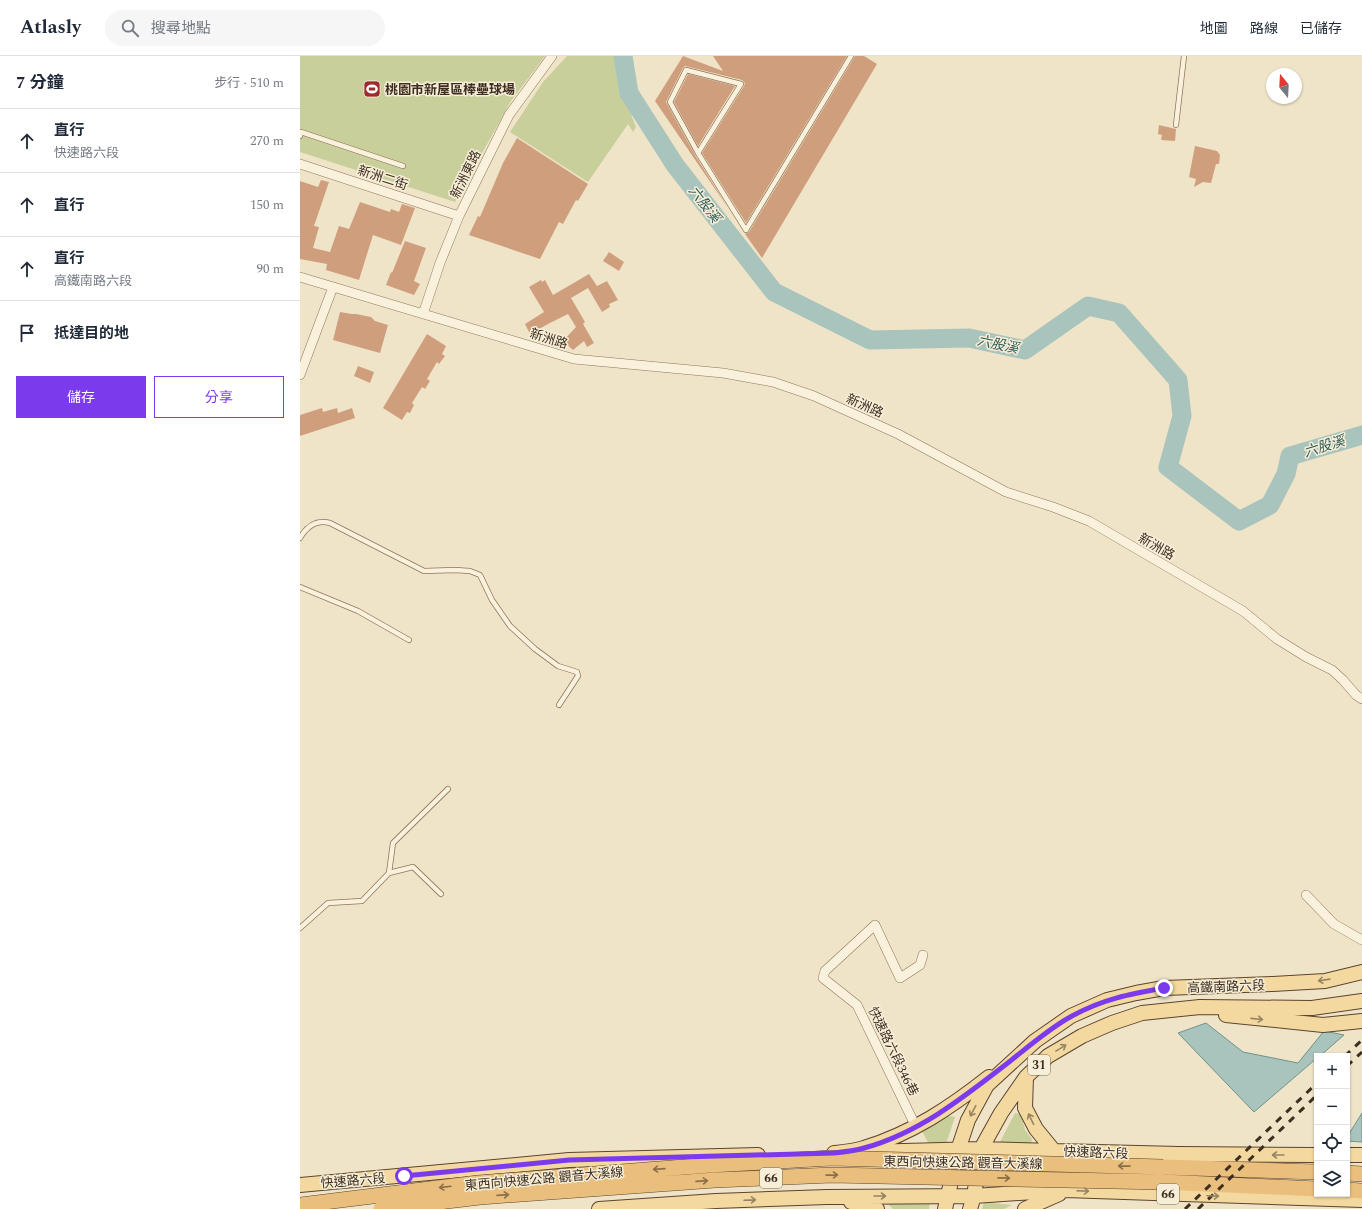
<!DOCTYPE html>
<html lang="zh-TW">
<head>
<meta charset="utf-8">
<style>
  body { margin:0; font-family:Spectral,"Noto Sans TC",serif; background:#f6f6f7; color:#1f2937 }
  .controls { position:absolute; right:12px; bottom:12px; display:grid; overflow:hidden; border-radius:0px; box-shadow:0 1px 3px #0004 }
  .controls button { width:36px; height:36px; display:grid; place-items:center; padding:0; border:0; border-bottom:1px solid #e0e1e3; background:#fff; color:#1f2937; font:20px sans-serif }
  .compass { position:absolute; left:966px; top:12px; width:36px; height:36px; border-radius:50%; background:#fff; box-shadow:0 1px 3px #0004; rotate:342deg }
  .stop { position:absolute; width:12px; height:12px; margin:-9px; border:3px solid #7c3aed; border-radius:50%; background:#fff }
  .stop.end { background:#7c3aed; border-color:#fff; box-shadow:0 1px 4px #0008 }
  .list { margin:0; padding:0; list-style:none }
  h2 { display:flex; justify-content:space-between; align-items:center; height:52px; margin:0; padding:0 16px; font-size:17px }
  h2 small { font-size:13px; font-weight:400; color:#747a83 }
  .list li { display:grid; grid-template-columns:26px 1fr auto; gap:12px; align-items:center; box-sizing:border-box; height:64px; padding:0 16px; border-top:1px solid #e0e1e3 }
  .list b { display:block; font-size:15px; white-space:nowrap }
  .list p { margin:0; font-size:13px; white-space:nowrap; color:#747a83 }
  .list em { font-size:13px; font-style:normal; color:#747a83 }
  .actions { display:flex; gap:8px; padding:12px 16px }
  .actions a { flex:1; padding:9px 0; border:1px solid #7c3aed; border-radius:0px; text-align:center; font-size:14px; color:#7c3aed }
  .actions .main { background:#7c3aed; color:#fff }
  .icon { flex:none; width:22px; height:22px; fill:none; stroke:currentColor; stroke-width:2; stroke-linecap:round; stroke-linejoin:round }
  .map { position:relative; flex:none; width:1062px; height:1153px; overflow:hidden }
  header { display:flex; align-items:center; gap:24px; box-sizing:border-box; height:56px; padding:0 20px; background:#fff; border-bottom:1px solid #e0e1e3 }
  header strong { font-size:19px }
  nav { display:flex; gap:22px; margin-inline-start:auto; font-size:14px }
  .search { width:280px; height:36px; background:#f6f6f7; display:flex; align-items:center; gap:10px; box-sizing:border-box; padding:0 14px; border-radius:22px; color:#747a83; font-size:15px }
  main { display:flex }
  aside { flex:1; background:#fff }
  .map>svg:first-child { display:block }
  .green { fill:#c9cf9b }
  .water { fill:#a9c4bc; stroke:#6f938a }
  .lines { fill:none; stroke-linecap:round; stroke-linejoin:round }
  .river { stroke:#a9c4bc; stroke-width:19 }
  .building { fill:#cf9f7d }
  .service-casing { stroke:#8d765c; stroke-width:6 }
  .minor-casing { stroke:#8d765c; stroke-width:10 }
  .primary-casing { stroke:#5b4430; stroke-width:16 }
  .trunk-casing { stroke:#5b4430; stroke-width:16 }
  .service { stroke:#faf1dc; stroke-width:4.5 }
  .minor { stroke:#faf1dc; stroke-width:9 }
  .primary { stroke:#f3d9a0; stroke-width:14 }
  .trunk { stroke:#eabe7c; stroke-width:15 }
  .rail { stroke:#3d2e20; stroke-width:3; stroke-dasharray:7 7; stroke-linecap:butt }
  .trunk-bridge-casing { stroke:#5b4430; stroke-width:16; stroke-linecap:butt }
  .trunk-bridge { stroke:#eabe7c; stroke-width:15 }
  .oneway { stroke:#988460 }
  .oneway2 { stroke:#8b6f49 }
  .route { stroke:#7c3aed; stroke-width:5 }
  .labels { text-anchor:middle; stroke-width:3; stroke-linejoin:round; paint-order:stroke }
  .shield { fill:#f7eed8; stroke:#756857; stroke-width:1 }
  .shield-label { font-size:12px; font-weight:bold; fill:#3d2e20 }
  .poi-label { font-size:13px; font-weight:bold; fill:#3d2e20; stroke:#f7eed8; text-anchor:start }
  .street-label { font-size:13px; fill:#3d2e20; stroke:#f7eed8 }
  .water-label { font-size:14px; font-style:italic; fill:#2f5d5a; stroke:#f7eed8 }
</style>
</head>
<body>
<header>
<strong>Atlasly</strong>
<div class="search"><svg class="icon" aria-label="search" viewBox="0 0 24 24"><circle cx="10" cy="10" r="6"/><path d="M15 15l6 6"/></svg>搜尋地點</div>
<nav><a>地圖</a><a>路線</a><a>已儲存</a></nav>
</header>
<main>
<aside>
<h2>7 分鐘<small>步行 · 510 m</small></h2>
<ul class="list">
<li><svg class="icon" aria-label="ahead" viewBox="0 0 24 24"><path d="M12 20V5M6 11l6-6 6 6"/></svg><div><b>直行</b><p>快速路六段</p></div><em>270 m</em></li>
<li><svg class="icon" aria-label="ahead" viewBox="0 0 24 24"><path d="M12 20V5M6 11l6-6 6 6"/></svg><div><b>直行</b></div><em>150 m</em></li>
<li><svg class="icon" aria-label="ahead" viewBox="0 0 24 24"><path d="M12 20V5M6 11l6-6 6 6"/></svg><div><b>直行</b><p>高鐵南路六段</p></div><em>90 m</em></li>
<li><svg class="icon" aria-label="arrive" viewBox="0 0 24 24"><path d="M6 21V4h12l-3 4 3 4H6"/></svg><div><b>抵達目的地</b></div></li>
</ul>
<div class="actions"><a class="main">儲存</a><a>分享</a></div>
</aside>
<div class="map">
<svg width="1062" height="1153" viewBox="0 0 1062 1153">
  <rect width="100%" height="100%" fill="#f0e4c8"/>
  <!-- green -->
  <path class="green" d="M 0,0 L 245,0 L 211,45 L 155,146 L 0,96 Z
    M 267,0 L 321,0 L 332,61 L 336,71 L 333,76 L 328,68 L 288,126 L 210,76 L 243,26 Z
    M 715,1057 L 721,1058 L 725,1074 L 732,1083 L 731,1088 L 700,1086 Z
    M 648,1060 L 655,1061 L 646,1088 L 629,1088 L 622,1075 Z
    M 630,1146 L 629,1153 L 593,1153 L 588,1148 Z
    M 684,1146 L 712,1149 L 704,1153 L 682,1153 Z"/>
  <!-- water -->
  <path class="water" d="M 906,967 L 943,996 L 998,1007 L 1024,975 L 1044,979 L 1020,1000 L 1017,1000 L 1017,1002 L 954,1056 L 878,977 Z
    M 1062,1057 L 1062,1086 L 1047,1085 L 1047,1081 Z"/>
  <g class="lines">
    <!-- river -->
    <path class="river" d="M 323,0 L 329,37 L 375,109 L 474,236 L 570,284 L 669,282 L 725,294 L 788,250 L 819,257 L 878,324 L 882,360 L 868,411 L 939,465 L 970,449 L 986,418 L 990,400 L 1062,379"/>
  </g>
  <!-- building -->
  <path class="building" d="M 383,0 L 423,15 L 413,0 L 547,0 L 446,167 L 402,97 L 444,30 L 445,27 L 442,24 L 385,10 L 383,12 L 366,46 L 395,99 L 428,152 L 355,45 Z
    M 555,0 L 564,0 L 577,8 L 462,202 L 445,178 L 449,176 Z
    M 388,18 L 435,30 L 398,90 L 374,46 Z
    M 859,69 L 876,73 L 875,85 L 861,84 L 862,79 L 858,78 Z
    M 217,82 L 288,128 L 278,145 L 276,144 L 263,168 L 259,166 L 240,203 L 169,179 L 178,160 L 180,161 L 203,107 Z
    M 895,90 L 917,95 L 920,99 L 919,108 L 916,108 L 911,127 L 903,126 L 894,131 L 896,123 L 889,121 Z
    M 21,124 L 29,126 L 14,170 L 19,171 L 13,192 L 30,196 L 39,170 L 49,173 L 60,146 L 90,156 L 91,153 L 99,156 L 102,148 L 115,152 L 101,189 L 73,179 L 59,224 L 26,214 L 27,208 L 0,203 L 0,125 L 18,131 Z
    M 105,185 L 126,192 L 114,225 L 120,228 L 114,239 L 86,229 L 91,216 L 92,217 Z
    M 309,196 L 324,206 L 319,215 L 303,205 Z
    M 289,218 L 297,230 L 307,225 L 318,244 L 309,248 L 310,251 L 302,256 L 288,232 L 271,242 L 285,266 L 283,268 L 294,287 L 287,291 L 284,285 L 273,294 L 263,285 L 276,271 L 268,258 L 248,268 L 230,278 L 225,268 L 244,256 L 229,231 L 241,224 L 242,226 L 245,224 L 253,239 Z
    M 40,256 L 52,258 L 56,258 L 71,261 L 75,265 L 88,269 L 80,297 L 33,284 Z
    M 127,278 L 146,290 L 142,298 L 145,300 L 139,308 L 137,306 L 127,323 L 130,325 L 125,333 L 122,331 L 112,347 L 114,349 L 110,357 L 107,356 L 102,364 L 83,352 Z
    M 58,310 L 74,316 L 70,327 L 54,320 Z
    M 22,352 L 23,356 L 37,352 L 38,357 L 52,352 L 55,362 L 0,380 L 0,359 Z"/>
  <g class="lines">
    <!-- service casing -->
    <g class="service-casing">
      <path id="service" d="M 876,69 L 884,0
        M 0,80 L 1,76 L 103,110
        M 398,97 L 441,28 L 386,14 L 370,46 L 398,97 L 446,174 L 551,0
        M 0,482 C 7,470 16,463 30,467 L 124,515 L 155,514 L 170,515 L 180,519 L 192,544 L 210,570 L 235,593 L 258,610 L 277,616 L 278,620 L 259,649
        M 0,531 L 58,555 L 109,584
        M 89,817 L 93,787 L 148,733
        M 0,872 L 28,847 L 62,845 L 89,817 L 113,811 L 141,838"/>
    </g>
    <!-- minor casing -->
    <g class="minor-casing">
      <path id="minor" d="M 0,108 L 159,160
        M 0,221 L 274,303 L 423,317 L 473,326 L 514,340 L 598,378 L 706,436 L 753,451 L 789,465 L 943,555 L 977,583 L 1006,601 L 1032,614 L 1043,624 L 1056,639 L 1062,643
        M 123,258 L 140,207 L 159,160 L 209,59 L 252,0
        M 0,319 L 33,231
        M 1006,839 L 1034,868 L 1062,884
        M 616,1071 L 557,949 L 523,922 L 525,915 L 575,869 L 600,922 L 620,909 L 623,899"/>
    </g>
    <!-- primary casing -->
    <g class="primary-casing">
      <path id="primary" d="M 926,959 L 1023,969 L 1062,965
        M 726,1021 L 725,1052 L 736,1073 L 754,1095
        M 565,1096 L 681,1093 L 879,1098 L 1017,1099
        M 534,1097 C 544,1096 555,1095 564,1092 C 611,1078 651,1051 689,1021
        M 1047,1099 L 1062,1099
        M 0,1129 L 269,1104 L 458,1099
        M 551,1146 L 577,1153
        M 299,1153 L 416,1145 L 527,1141 L 674,1140 L 765,1134 L 1062,1144
        M 645,1153 L 658,1094 L 668,1064 L 687,1029 L 735,985 L 771,960 L 807,944 L 836,937 L 864,932 L 973,928 L 1025,925 L 1062,916
        M 670,1153 L 674,1140 L 681,1093 L 701,1057 L 726,1021 L 748,1000 L 782,980 L 812,967 L 842,957 L 900,951 L 1012,952 L 1062,945
        M 725,1153 L 759,1138"/>
    </g>
    <!-- trunk casing -->
    <g class="trunk-casing">
      <path id="trunk" d="M 863,1111 L 1017,1116
        M 1047,1117 L 1062,1118
        M 863,1126 L 1017,1133
        M 1047,1134 L 1062,1135"/>
    </g>
    <!-- service -->
    <use href="#service" class="service"/>
    <!-- minor -->
    <use href="#minor" class="minor"/>
    <!-- primary -->
    <use href="#primary" class="primary"/>
    <!-- trunk -->
    <use href="#trunk" class="trunk"/>
    <!-- rail -->
    <path class="rail" d="M 1045,1000 L 1062,984
      M 1047,1010 L 1062,996
      M 885,1153 L 1017,1027
      M 898,1153 L 1017,1039"/>
    <!-- trunk-bridge casing -->
    <g class="trunk-bridge-casing">
      <path id="trunk-bridge" d="M 0,1149 L 178,1127 L 410,1109 L 531,1102 L 863,1111
        M 81,1153 L 180,1141 L 415,1124 L 532,1119 L 863,1126"/>
    </g>
    <!-- trunk-bridge -->
    <use href="#trunk-bridge" class="trunk-bridge"/>
  </g>
  <!-- one-way arrows -->
  <defs><path id="oneway-shaft" d="M-6 0H5M1.5-3L5.5 0L1.5 3" fill="none" stroke-width="1.6" stroke-linecap="round" stroke-linejoin="round"/></defs>
  <g class="oneway">
    <use href="#oneway-shaft" transform="translate(1024 924) rotate(172)"/>
    <use href="#oneway-shaft" transform="translate(957 963) rotate(6)"/>
    <use href="#oneway-shaft" transform="translate(761 992) rotate(-31)"/>
    <use href="#oneway-shaft" transform="translate(673 1055) rotate(118)"/>
    <use href="#oneway-shaft" transform="translate(731 1063) rotate(-116)"/>
    <use href="#oneway-shaft" transform="translate(978 1099) rotate(-180)"/>
    <use href="#oneway-shaft" transform="translate(783 1135) rotate(2)"/>
    <use href="#oneway-shaft" transform="translate(580 1140)"/>
    <use href="#oneway-shaft" transform="translate(913 1140) rotate(2)"/>
    <use href="#oneway-shaft" transform="translate(450 1144) rotate(-2)"/>
  </g>
  <g class="oneway2">
    <use href="#oneway-shaft" transform="translate(824 1110) rotate(-179)"/>
    <use href="#oneway-shaft" transform="translate(359 1113) rotate(176)"/>
    <use href="#oneway-shaft" transform="translate(532 1119) rotate(-1)"/>
    <use href="#oneway-shaft" transform="translate(704 1122) rotate(1)"/>
    <use href="#oneway-shaft" transform="translate(402 1125) rotate(-4)"/>
    <use href="#oneway-shaft" transform="translate(145 1131) rotate(173)"/>
    <use href="#oneway-shaft" transform="translate(203 1139) rotate(-4)"/>
  </g>
  <g class="lines">
    <!-- route -->
    <path class="route" d="M 104,1120 L 269,1104 L 534,1097 C 544,1096 554,1095 564,1092 C 619,1077 664,1041 709,1006 C 728,991 751,971 772,960 C 803,943 830,938 864,932"/>
  </g>
  <!-- icons -->
  <defs>
    <g id="stadium-square" transform="scale(0.9)"><rect x="-9" y="-9" width="18" height="18" rx="4" fill="#9e2a2b" stroke="#f7eed8"/><path d="M0-5a6.5 5 0 1 0 0 10a6.5 5 0 1 0 0-10ZM-3.5-1.8h7v3.6h-7Z" fill="#fff"/></g>
  </defs>
  <g fill-rule="evenodd">
    <use href="#stadium-square" x="72" y="33"/>
  </g>
  <g class="labels">
    <!-- shield labels -->
    <g class="shield">
      <rect x="728" y="999" width="22" height="20" rx="3"/>
      <rect x="460" y="1112" width="22" height="20" rx="3"/>
      <rect x="857" y="1128" width="22" height="20" rx="3"/>
    </g>
    <g class="shield-label">
      <text x="739" y="1013">31</text>
      <text x="471" y="1126">66</text>
      <text x="868" y="1142">66</text>
    </g>
    <!-- poi labels -->
    <g class="poi-label">
      <text x="85" y="38">桃園市新屋區棒壘球場</text>
    </g>
    <!-- street labels -->
    <g class="street-label">
      <text transform="translate(165 118) rotate(-64)" y="5">新洲東路</text>
      <text transform="translate(83 121) rotate(18)" y="5">新洲二街</text>
      <text transform="translate(249 282) rotate(17)" y="5">新洲路</text>
      <text transform="translate(565 349) rotate(24)" y="5">新洲路</text>
      <text transform="translate(857 490) rotate(30)" y="5">新洲路</text>
      <text transform="translate(926 930) rotate(-2)" y="5">高鐵南路六段</text>
      <text transform="translate(594 995) rotate(64)" y="5">快速路六段346巷</text>
      <text transform="translate(796 1096) rotate(2)" y="5">快速路六段</text>
      <text transform="translate(663 1106) rotate(1)" y="5">東西向快速公路 觀音大溪線</text>
      <text transform="translate(244 1122) rotate(-5)" y="5">東西向快速公路 觀音大溪線</text>
      <text transform="translate(53 1124) rotate(-5)" y="5">快速路六段</text>
    </g>
    <!-- water labels -->
    <g class="water-label">
      <text transform="translate(405 148) rotate(52)" y="5">六股溪</text>
      <text transform="translate(698 288) rotate(12)" y="5">六股溪</text>
      <text transform="translate(1024 390) rotate(-17)" y="5">六股溪</text>
    </g>
  </g>
</svg>
<div class="controls">
<button>+</button>
<button>−</button>
<button><svg class="icon" aria-label="locate" viewBox="0 0 24 24"><circle cx="12" cy="12" r="6"/><path d="M12 2v4M12 18v4M2 12h4M18 12h4"/></svg></button>
<button><svg class="icon" aria-label="layers" viewBox="0 0 24 24"><path d="M12 4l9 5-9 5-9-5zM3 14l9 5 9-5"/></svg></button>
</div>
<svg class="compass" viewBox="-18 -18 36 36"><path d="M0-13l5 13h-10z" fill="#e53935"/><path d="M0 13l5-13h-10z" fill="#747a83"/></svg>
<div class="stop" style="left:104px;top:1120px"></div>
<div class="stop end" style="left:864px;top:932px"></div>
</div>
</main>
</body>
</html>
